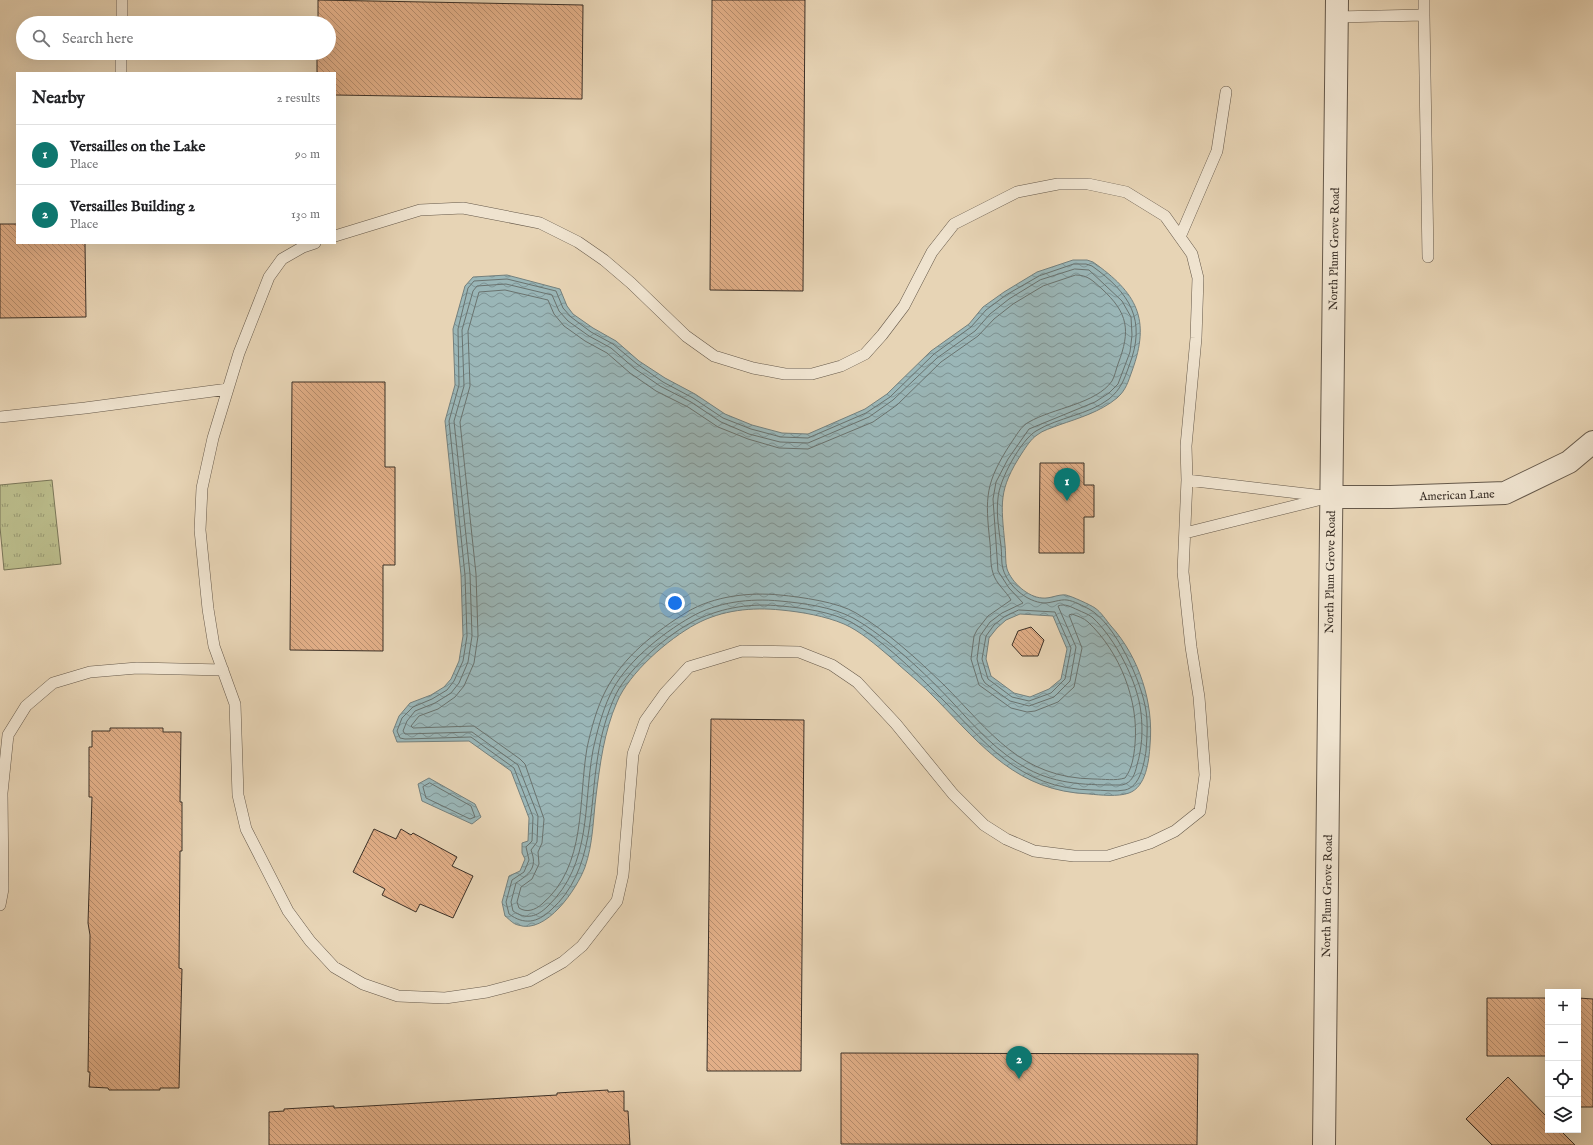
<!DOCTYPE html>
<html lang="en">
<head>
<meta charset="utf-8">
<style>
  body { margin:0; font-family:"IM FELL English",serif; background:#f6f6f6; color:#202124 }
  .controls { position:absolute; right:12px; bottom:12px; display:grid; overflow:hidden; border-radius:0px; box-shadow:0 4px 16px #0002 }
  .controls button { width:36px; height:36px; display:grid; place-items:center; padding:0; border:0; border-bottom:1px solid #e0e0e0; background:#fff; color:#202124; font:20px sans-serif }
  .you { position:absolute; left:675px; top:603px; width:14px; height:14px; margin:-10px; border:3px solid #fff; border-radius:50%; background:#1a73e8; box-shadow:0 0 0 6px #1a73e833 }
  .badge { display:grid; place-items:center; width:26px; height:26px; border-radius:50%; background:#0f766e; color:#fff; font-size:13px; font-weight:700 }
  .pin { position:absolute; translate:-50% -33px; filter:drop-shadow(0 1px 2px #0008) }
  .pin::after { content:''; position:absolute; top:21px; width:14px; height:12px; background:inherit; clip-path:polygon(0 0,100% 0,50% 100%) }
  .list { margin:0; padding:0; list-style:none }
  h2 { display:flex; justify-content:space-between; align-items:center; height:52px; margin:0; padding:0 16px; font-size:17px }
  h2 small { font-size:13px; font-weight:400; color:#757577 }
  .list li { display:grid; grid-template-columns:26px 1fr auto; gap:12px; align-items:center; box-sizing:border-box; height:60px; padding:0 16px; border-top:1px solid #e0e0e0 }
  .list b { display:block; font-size:15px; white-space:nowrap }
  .list p { margin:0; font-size:13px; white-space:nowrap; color:#757577 }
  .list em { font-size:13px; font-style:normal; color:#757577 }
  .icon { flex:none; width:22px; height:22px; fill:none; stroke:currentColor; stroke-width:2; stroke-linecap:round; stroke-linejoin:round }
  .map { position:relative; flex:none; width:1593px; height:1145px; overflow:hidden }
  .search { position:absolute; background:#fff; box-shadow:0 4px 16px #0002; left:16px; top:16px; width:320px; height:44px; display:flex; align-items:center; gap:10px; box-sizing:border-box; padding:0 14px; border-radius:22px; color:#757577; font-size:15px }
  .panel { position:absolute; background:#fff; box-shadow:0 4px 16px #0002; left:16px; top:72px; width:320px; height:172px; border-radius:0px }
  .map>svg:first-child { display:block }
  .grass { fill:url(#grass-tufts); stroke:#7a7658 }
  .water { fill:url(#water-waves); stroke:#74807d; fill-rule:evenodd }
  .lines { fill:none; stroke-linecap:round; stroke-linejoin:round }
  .shore { stroke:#6a736f; stroke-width:1 }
  .building { fill:url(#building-back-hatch); stroke:#3b3027 }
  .service-casing { stroke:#66594a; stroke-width:12 }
  .minor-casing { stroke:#66594a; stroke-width:24 }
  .tertiary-casing { stroke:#66594a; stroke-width:24 }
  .service { stroke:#efe3cf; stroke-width:11 }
  .minor { stroke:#efe3cf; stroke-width:22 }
  .tertiary { stroke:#efe3cf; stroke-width:22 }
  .labels { text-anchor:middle; stroke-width:3.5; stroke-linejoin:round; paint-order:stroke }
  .street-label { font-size:12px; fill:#3b3027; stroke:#efe3cf }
</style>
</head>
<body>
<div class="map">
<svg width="1593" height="1145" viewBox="0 0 1593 1145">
  <defs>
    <pattern id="grass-tufts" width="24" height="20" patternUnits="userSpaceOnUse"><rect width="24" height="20" fill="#babb8a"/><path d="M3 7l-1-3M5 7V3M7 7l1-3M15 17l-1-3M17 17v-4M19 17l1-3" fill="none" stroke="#989871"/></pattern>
    <pattern id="water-waves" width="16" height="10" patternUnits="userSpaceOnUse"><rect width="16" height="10" fill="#9ab6b7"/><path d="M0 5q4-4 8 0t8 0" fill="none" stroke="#7f9495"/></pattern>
    <pattern id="building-back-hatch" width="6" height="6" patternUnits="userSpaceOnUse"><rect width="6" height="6" fill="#e2af88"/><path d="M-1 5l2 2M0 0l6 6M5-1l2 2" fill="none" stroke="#b88f6f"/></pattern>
  </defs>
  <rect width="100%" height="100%" fill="#e7d4b5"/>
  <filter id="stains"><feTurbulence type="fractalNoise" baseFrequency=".005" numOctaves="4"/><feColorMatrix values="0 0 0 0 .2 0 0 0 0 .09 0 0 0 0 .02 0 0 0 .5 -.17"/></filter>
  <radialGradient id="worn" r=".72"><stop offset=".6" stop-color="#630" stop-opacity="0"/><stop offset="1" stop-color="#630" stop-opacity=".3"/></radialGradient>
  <!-- grass -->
  <path class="grass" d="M 52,480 L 61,564 L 4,570 L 0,527 L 0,485 Z"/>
  <!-- water -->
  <path class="water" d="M 1073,260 L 1087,260 L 1093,262 C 1137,293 1151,319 1132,371 C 1128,382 1126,390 1117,398 C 1100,412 1079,418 1059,425 C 1052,428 1043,430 1037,435 C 1031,439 1026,447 1022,453 C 998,490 1001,503 1005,545 C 1006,552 1005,562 1007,569 C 1012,583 1028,597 1042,598 C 1050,599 1058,594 1066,595 C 1071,596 1091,605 1095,608 C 1101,612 1106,620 1111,626 C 1139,657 1154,703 1150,745 C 1149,761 1146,787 1129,793 C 1118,797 1100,795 1089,794 C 1017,791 983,747 937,700 C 922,684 905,671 889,656 C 876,645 860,631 844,624 C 825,616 802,612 781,610 C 752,607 722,610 696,624 C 668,639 629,673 617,702 C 604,732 600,764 596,796 C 593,820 593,844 585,867 C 577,889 546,935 518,925 C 513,924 509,919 505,916 L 502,902 L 509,876 L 520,871 L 525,859 L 522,853 L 522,843 L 528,841 L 529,818 L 511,771 L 469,741 L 397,742 L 393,731 L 399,716 L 410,703 L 431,695 L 444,687 L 451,679 L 459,661 L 463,636 L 461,575 L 445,421 L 455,385 L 453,329 L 465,286 L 473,277 L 507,275 L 560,289 L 567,306 L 573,314 L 593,328 L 616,341 L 639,361 L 665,378 L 695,394 L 725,414 L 752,425 L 782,433 L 808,434 L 865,409 L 887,394 L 931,351 L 969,324 L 983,307 L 1004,292 L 1037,272 ZM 1020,614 L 1053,616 L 1067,649 L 1061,679 L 1049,689 L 1030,697 L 1014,693 L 991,676 L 986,659 L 989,638 L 997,628 L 1006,620 Z
    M 429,778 L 475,804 L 481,817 L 472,824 L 422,801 L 418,784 Z"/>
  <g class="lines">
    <!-- shore -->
    <path class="shore" d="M 1074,264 L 1086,264 L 1092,266 C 1130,293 1147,320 1129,366 C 1124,380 1121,389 1109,399 C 1088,415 1059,417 1036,431 C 1021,440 999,480 998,498 C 996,514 999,530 1001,546 C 1002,553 1001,563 1003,569 C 1008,586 1027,602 1044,603 C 1052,603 1060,599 1067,600 C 1074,601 1083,606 1089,609 C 1115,623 1142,682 1146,711 C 1148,724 1147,738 1146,751 C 1144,764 1140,787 1125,790 C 1115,792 1103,790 1093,790 C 1017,789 985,741 936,693 C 912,669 881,639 851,622 C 831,612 804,608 781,606 C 752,603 724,607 696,620 C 669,633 630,667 616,694 C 607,713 601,735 598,755 C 589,808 595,871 551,910 C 537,923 524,925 509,914 L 506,902 L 512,880 L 524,872 L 529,860 L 526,847 L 532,841 L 533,817 L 514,768 L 471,737 L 405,739 L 400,738 L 397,731 L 402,718 L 413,707 L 432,699 L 447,690 L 454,681 L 463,661 L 467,636 L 465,575 L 449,421 L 459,385 L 458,329 L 468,288 L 474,281 L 507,279 L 556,291 L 563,308 L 571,317 L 591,332 L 613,344 L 637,364 L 663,382 L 693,398 L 723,418 L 751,429 L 781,437 L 808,438 L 866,413 L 890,397 L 934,354 L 971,327 L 986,310 L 1006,295 L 1039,276 Z
      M 1075,269 L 1089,270 L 1122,301 L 1131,317 L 1132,335 L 1130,352 L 1118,384 L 1109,393 L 1095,402 L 1029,429 L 1008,459 L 996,482 L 993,499 L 998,571 L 1009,588 L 1023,603 L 1002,613 L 990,622 L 980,636 L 977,659 L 982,678 L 985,683 L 1010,701 L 1029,706 L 1054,697 L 1070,681 L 1076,647 L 1058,606 C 1065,603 1071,607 1078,610 C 1082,612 1088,614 1092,617 C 1115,638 1138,682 1141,713 C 1143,731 1142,748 1137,765 C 1135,774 1132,783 1122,785 C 1089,785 1058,785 1028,769 C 998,753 976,728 953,703 C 926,674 887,637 853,618 C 833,607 802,603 780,601 C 750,598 717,602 691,617 C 661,634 624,664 610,695 C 602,712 597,732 593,750 C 583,805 592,864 548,906 C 537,917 526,920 513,911 L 511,902 L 516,883 C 529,874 538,868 531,850 L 537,842 L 538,816 L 518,765 L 472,732 L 405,734 L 403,731 L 407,721 L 415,711 L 435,703 L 451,693 L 459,683 L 468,662 L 472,636 L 470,574 L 454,421 L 464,386 L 462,330 L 473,291 L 477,286 L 506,284 L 552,295 L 559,311 L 568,321 L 589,336 L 611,348 L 634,368 L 660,386 L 691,402 L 721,422 L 749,434 L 780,442 L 808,443 L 869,417 L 893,400 L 937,358 L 975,331 L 990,314 L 1009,299 L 1040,280 Z
      M 1076,275 C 1088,275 1093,281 1102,289 C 1128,313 1131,330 1118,364 C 1116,369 1115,376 1112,381 C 1096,404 1053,408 1029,422 C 1021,426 1016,436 1011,443 C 985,483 985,497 990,543 C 991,553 990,564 993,573 C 996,584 1006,591 1011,600 L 988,616 L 977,630 L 974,636 L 971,659 L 979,685 L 1011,708 L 1027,712 L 1035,711 L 1058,702 L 1074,687 L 1082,648 L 1069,615 L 1072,614 C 1077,616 1084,618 1088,622 C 1120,652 1139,701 1135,744 C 1134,756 1132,769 1125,778 C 1115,781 1104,779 1094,779 C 1020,778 991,732 944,685 C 917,659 888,632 856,613 C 838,602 801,597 780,595 C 749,592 714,596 687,612 C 655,632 623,657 606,690 C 597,707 591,729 587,748 C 578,800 587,866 542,904 C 535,910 527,913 519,908 L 517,902 L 521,887 L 532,879 L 539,864 L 538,852 L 542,843 L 544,819 L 525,764 L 520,759 L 474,726 L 413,728 L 411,726 L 419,716 L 438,709 L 455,697 L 464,686 L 474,663 L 478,636 L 476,574 L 460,422 L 470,386 L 468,331 L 479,292 L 505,290 L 548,300 L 554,314 L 564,326 L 585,341 L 607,353 L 630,373 L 656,391 L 688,407 L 718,427 L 748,439 L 779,448 L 808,449 L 873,422 L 897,405 L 941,362 L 978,336 L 994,319 L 1013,304 L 1043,286 Z
      M 1019,610 L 1055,612 L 1071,648 L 1065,679 L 1051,693 L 1029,701 L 1012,697 L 988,679 L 982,659 L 986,636 L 994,625 L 1004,617 Z
      M 430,783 L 471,806 L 475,817 L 470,819 L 426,798 L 423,787 Z"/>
  </g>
  <!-- building -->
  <path class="building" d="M 318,0 L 583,5 L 582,99 L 335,95 L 335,73 L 317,73 L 317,53 L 329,53 L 329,23 L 318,23 Z
    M 712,0 L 805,0 L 803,291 L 710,290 Z
    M 0,224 L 17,224 L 17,243 L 85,243 L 86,317 L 0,318 Z
    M 292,382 L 385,382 L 385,467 L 395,467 L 395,565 L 383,565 L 383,651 L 290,650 Z
    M 1040,463 L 1084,463 L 1084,485 L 1094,485 L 1094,517 L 1084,517 L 1084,553 L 1039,553 Z
    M 1031,627 L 1044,640 L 1038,656 L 1022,656 L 1012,645 L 1018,631 Z
    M 711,719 L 804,720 L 801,1071 L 707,1071 Z
    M 110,728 L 163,728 L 163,732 L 181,732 L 180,802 L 182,802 L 182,851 L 180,851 L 179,968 L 182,969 L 179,1088 L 160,1088 L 160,1090 L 109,1090 L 108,1088 L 89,1087 L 90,1072 L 88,1072 L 90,935 L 88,923 L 92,797 L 89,797 L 89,747 L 92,747 L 92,731 L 110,731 Z
    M 374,829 L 396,839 L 401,829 L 411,835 L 413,833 L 457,857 L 452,866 L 473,876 L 453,918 L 420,904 L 416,912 L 382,895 L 385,889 L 353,872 Z
    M 1487,998 L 1548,998 L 1548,1056 L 1487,1056 Z
    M 1578,998 L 1593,999 L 1593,1107 L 1578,1107 Z
    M 841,1053 L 1198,1054 L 1197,1145 L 841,1144 Z
    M 1508,1077 L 1548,1118 L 1548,1130 L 1560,1130 L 1575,1145 L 1492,1145 L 1466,1119 Z
    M 608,1090 L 608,1092 L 624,1091 L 624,1111 L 628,1111 L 630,1145 L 269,1145 L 269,1112 L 284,1111 L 284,1109 L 334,1106 L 334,1108 L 557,1095 L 557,1093 Z"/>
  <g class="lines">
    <!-- service casing -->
    <g class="service-casing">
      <path id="service" d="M 1424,15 L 1424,0
        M 1337,17 L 1424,15 L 1428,257
        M 122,23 L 122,0
        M 121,73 L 121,53
        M 1180,237 L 1217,151 L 1226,92
        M 315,243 L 303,247 L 282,259 L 269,277 L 239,353 L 213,438 L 202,488 L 200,530 L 208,609 L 214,646 L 235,704 L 238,795 L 246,829 L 288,911 L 310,941 L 334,967 L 363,984 L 398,996 L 445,998 L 487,992 L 529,981 L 563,962 L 582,946 L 617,901 L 623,875 L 633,754 L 645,721 L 665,693 L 689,667 L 742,651 L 799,652 L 832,665 L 857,682 L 896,724 L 953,794 L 984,825 L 1006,839 L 1034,851 L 1074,856 L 1108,856 L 1150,843 L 1175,831 L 1200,811 L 1205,775 L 1199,697 L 1191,647 L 1183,572 L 1187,480 L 1186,446 L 1196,338 L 1198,278 L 1192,254 L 1165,216 L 1126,192 L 1088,184 L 1058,184 L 1017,192 L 954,224 L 932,252 L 904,306 L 882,335 L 865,354 L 841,366 L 812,374 L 785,374 L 753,368 L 714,356 L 686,336 L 631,283 L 604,260 L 578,242 L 540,223 L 463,208 L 420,210 L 335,236
        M 0,417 L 85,408 L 228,389
        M 1187,480 L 1324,496
        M 1185,533 L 1330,497
        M 0,905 L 3,889 L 2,793 L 8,735 L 26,706 L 53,683 L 90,672 L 137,668 L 223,670"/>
    </g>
    <!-- minor casing -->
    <g class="minor-casing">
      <path id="minor" d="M 1330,497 L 1391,497 L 1505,493 L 1569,462 L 1593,442"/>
    </g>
    <!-- tertiary casing -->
    <g class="tertiary-casing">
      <path id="tertiary" d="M 1324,1145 L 1337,0"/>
    </g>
    <!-- service -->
    <use href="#service" class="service"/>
    <!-- minor -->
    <use href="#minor" class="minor"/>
    <!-- tertiary -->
    <use href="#tertiary" class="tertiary"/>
  </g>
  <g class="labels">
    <!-- street labels -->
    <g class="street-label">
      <text transform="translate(1334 249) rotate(-89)" y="4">North Plum Grove Road</text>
      <text transform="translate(1457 495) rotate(-2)" y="4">American Lane</text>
      <text transform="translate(1330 572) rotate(-89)" y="4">North Plum Grove Road</text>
      <text transform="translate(1327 896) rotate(-89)" y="4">North Plum Grove Road</text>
    </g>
  </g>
  <rect width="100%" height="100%" filter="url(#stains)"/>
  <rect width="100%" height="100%" fill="url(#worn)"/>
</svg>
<div class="controls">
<button>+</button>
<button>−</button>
<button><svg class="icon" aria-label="locate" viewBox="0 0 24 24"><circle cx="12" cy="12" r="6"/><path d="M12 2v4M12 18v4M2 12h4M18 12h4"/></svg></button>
<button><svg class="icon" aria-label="layers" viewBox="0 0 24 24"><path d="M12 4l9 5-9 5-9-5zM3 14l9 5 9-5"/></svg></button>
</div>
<div class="you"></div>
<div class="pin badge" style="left:1067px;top:501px">1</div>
<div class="pin badge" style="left:1019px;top:1079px">2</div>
<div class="search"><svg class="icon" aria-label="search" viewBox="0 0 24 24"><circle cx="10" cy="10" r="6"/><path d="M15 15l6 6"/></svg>Search here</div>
<section class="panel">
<h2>Nearby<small>2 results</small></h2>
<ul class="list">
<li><span class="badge">1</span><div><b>Versailles on the Lake</b><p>Place</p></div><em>90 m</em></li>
<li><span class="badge">2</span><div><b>Versailles Building 2</b><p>Place</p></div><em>130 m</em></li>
</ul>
</section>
</div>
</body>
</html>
